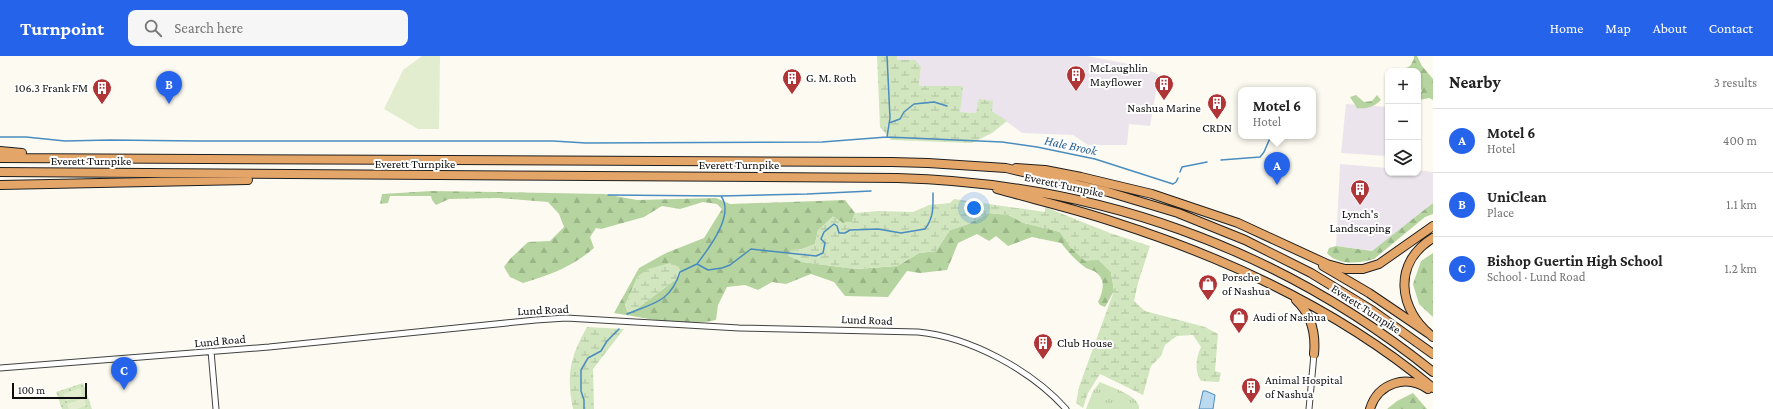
<!DOCTYPE html>
<html lang="en">
<head>
<meta charset="utf-8">
<style>
  body { margin:0; font-family:"Crimson Pro",serif; background:#f6f6f6; color:#222 }
  .controls { position:absolute; right:12px; top:12px; display:grid; overflow:hidden; border-radius:8px; box-shadow:0 1px 3px #0004 }
  .controls button { width:36px; height:36px; display:grid; place-items:center; padding:0; border:0; border-bottom:1px solid #e0e0e0; background:#fff; color:#222; font:20px sans-serif }
  .scale { position:absolute; left:12px; bottom:10px; width:75px; box-sizing:border-box; padding-left:4px; border:2px solid #0e0e0e; border-top:0; font-size:11px; line-height:14px; white-space:nowrap; color:#0e0e0e; -webkit-text-stroke:3px #fff; paint-order:stroke }
  .you { position:absolute; left:974px; top:152px; width:14px; height:14px; margin:-10px; border:3px solid #fff; border-radius:50%; background:#1a73e8; box-shadow:0 0 0 6px #1a73e833 }
  .badge { display:grid; place-items:center; width:26px; height:26px; border-radius:50%; background:#2563eb; color:#fff; font-size:13px; font-weight:700 }
  .pin { position:absolute; translate:-50% -33px; filter:drop-shadow(0 1px 2px #0008) }
  .pin::after { content:''; position:absolute; top:21px; width:14px; height:12px; background:inherit; clip-path:polygon(0 0,100% 0,50% 100%) }
  .popup { position:absolute; left:1238px; top:31px; width:78px; height:52px; box-sizing:border-box; display:grid; place-content:center; border-radius:8px; background:#fff; filter:drop-shadow(0 1px 3px #0005); font-size:13px; white-space:nowrap; color:#767676 }
  .popup b { font-size:15px; color:#222 }
  .popup::after { content:''; position:absolute; left:50%; top:100%; margin-left:-8px; border:8px solid transparent; border-top-color:#fff }
  .list { margin:0; padding:0; list-style:none }
  h2 { display:flex; justify-content:space-between; align-items:center; height:52px; margin:0; padding:0 16px; font-size:17px }
  h2 small { font-size:13px; font-weight:400; color:#767676 }
  .list li { display:grid; grid-template-columns:26px 1fr auto; gap:12px; align-items:center; box-sizing:border-box; height:64px; padding:0 16px; border-top:1px solid #e0e0e0 }
  .list b { display:block; font-size:15px; white-space:nowrap }
  .list p { margin:0; font-size:13px; white-space:nowrap; color:#767676 }
  .list em { font-size:13px; font-style:normal; color:#767676 }
  .icon { flex:none; width:22px; height:22px; fill:none; stroke:currentColor; stroke-width:2; stroke-linecap:round; stroke-linejoin:round }
  .map { position:relative; flex:none; width:1433px; height:353px; overflow:hidden }
  header { display:flex; align-items:center; gap:24px; box-sizing:border-box; height:56px; padding:0 20px; background:#2563eb; color:#fff }
  header strong { font-size:19px }
  nav { display:flex; gap:22px; margin-inline-start:auto; font-size:14px }
  .search { width:280px; height:36px; background:#f6f6f6; display:flex; align-items:center; gap:10px; box-sizing:border-box; padding:0 14px; border-radius:8px; color:#767676; font-size:15px }
  main { display:flex }
  aside { flex:1; background:#fff }
  .map>svg:first-child { display:block }
  .industrial { fill:#ebe4ec }
  .grass { fill:url(#grass-tufts) }
  .forest { fill:url(#forest-firs); fill-rule:evenodd }
  .wetland { fill:url(#wetland-marsh) }
  .park { fill:url(#park-dots) }
  .pitch { fill:#e1edce }
  .water { fill:#bbdaf0; stroke:#4a8cbf }
  .lines { fill:none; stroke-linecap:round; stroke-linejoin:round }
  .stream { stroke:#4a8cbf; stroke-width:1.5 }
  .tertiary-casing { stroke:#414141; stroke-width:7 }
  .motorway-casing { stroke:#1f1f1f; stroke-width:10 }
  .tertiary { stroke:#fff; stroke-width:5 }
  .motorway { stroke:#e4a568; stroke-width:8 }
  .labels { text-anchor:middle; stroke-width:4; stroke-linejoin:round; paint-order:stroke }
  .poi-label { font-size:12px; fill:#0e0e0e; stroke:#fff; text-anchor:start }
  .street-label { font-size:12px; fill:#0e0e0e; stroke:#fff }
  .water-label { font-size:13px; font-style:italic; fill:#255f93; stroke:#fff }
</style>
</head>
<body>
<header>
<strong>Turnpoint</strong>
<div class="search"><svg class="icon" aria-label="search" viewBox="0 0 24 24"><circle cx="10" cy="10" r="6"/><path d="M15 15l6 6"/></svg>Search here</div>
<nav><a>Home</a><a>Map</a><a>About</a><a>Contact</a></nav>
</header>
<main>
<div class="map">
<svg width="1433" height="353" viewBox="0 0 1433 353">
  <defs>
    <pattern id="grass-tufts" width="24" height="20" patternUnits="userSpaceOnUse"><rect width="24" height="20" fill="#d1e5be"/><path d="M3 7l-1-3M5 7V3M7 7l1-3M15 17l-1-3M17 17v-4M19 17l1-3" fill="none" stroke="#b2c3a2"/></pattern>
    <pattern id="forest-firs" width="22" height="20" patternUnits="userSpaceOnUse"><rect width="22" height="20" fill="#b5d49f"/><path d="M5 1l3.5 6h-7zM16 11l3.5 6h-7z" fill="#9ab588"/></pattern>
    <pattern id="wetland-marsh" width="20" height="14" patternUnits="userSpaceOnUse"><rect width="20" height="14" fill="#d1e5be"/><path d="M1 5h8M5 5V1M11 12h8M15 12V8" fill="none" stroke="#b2c3a2"/></pattern>
    <pattern id="park-dots" width="8" height="8" patternUnits="userSpaceOnUse"><rect width="8" height="8" fill="#d1e5be"/><path d="M2 2h.1M6 6h.1" fill="none" stroke="#b2c3a2" stroke-width="1.8" stroke-linecap="round"/></pattern>
  </defs>
  <rect width="100%" height="100%" fill="#fdfbf1"/>
  <!-- industrial -->
  <path class="industrial" d="M 889,0 L 1087,0 L 1140,10 L 1159,19 L 1150,70 L 1129,68 L 1127,89 L 1088,89 L 1073,79 L 1022,77 L 992,55 L 976,57 L 960,56 L 919,30 L 921,11 L 889,4 Z
    M 1346,48 L 1388,51 L 1388,100 L 1341,97 Z
    M 1340,108 L 1388,112 L 1388,117 L 1418,117 L 1418,114 L 1433,116 L 1433,147 L 1372,195 L 1336,190 Z"/>
  <!-- grass -->
  <path class="grass" d="M 1100,326 C 1110,331 1141,340 1139,353 L 1086,353 L 1093,335 Z"/>
  <!-- forest -->
  <path class="forest" d="M 1414,0 L 1417,0 L 1422,10 L 1433,23 L 1433,44 L 1429,42 L 1420,44 L 1418,47 L 1418,40 L 1422,35 L 1418,27 L 1418,15 L 1400,15 L 1410,10 L 1414,3 Z
    M 1356,39 L 1364,46 L 1372,45 L 1377,39 L 1381,44 C 1374,51 1367,53 1357,52 L 1350,41 Z
    M 432,135 L 604,138 L 637,144 L 716,142 L 730,148 L 845,144 L 855,157 L 852,166 L 843,167 L 818,174 L 815,188 L 802,193 L 791,194 L 802,206 L 856,213 L 897,210 L 919,197 L 936,195 L 950,174 L 968,168 L 989,157 L 1008,159 L 1024,167 L 1053,174 L 1060,176 L 1071,192 L 1099,204 L 1111,216 L 1114,235 L 1105,251 L 1100,249 L 1098,246 C 1103,235 1107,223 1094,215 C 1091,214 1088,213 1086,212 C 1076,205 1068,196 1061,187 L 1032,181 L 1008,190 L 996,180 L 989,185 L 977,178 L 958,187 L 947,214 L 920,217 L 907,215 L 888,241 L 845,240 L 834,226 L 811,218 L 786,228 L 772,226 L 758,234 L 745,229 L 727,231 L 718,249 L 716,264 C 683,272 647,262 614,257 L 639,212 L 666,197 L 704,182 L 722,153 L 717,148 L 703,146 L 680,153 L 662,150 L 644,161 L 601,173 L 596,172 L 590,181 L 594,192 C 572,211 550,219 523,227 L 510,221 L 504,211 L 510,203 L 528,186 L 550,185 L 564,171 L 559,158 L 548,146 L 498,142 L 449,143 L 436,149 L 432,144 L 431,140 L 390,140 L 388,147 L 380,148 L 382,138 ZM 638,220 L 679,221 L 631,257 L 625,249 Z
    M 1433,147 L 1433,158 L 1425,161 L 1374,203 C 1363,206 1346,209 1335,203 C 1332,202 1329,199 1327,197 L 1329,192 L 1336,190 L 1372,195 Z
    M 1433,197 L 1433,261 L 1419,248 L 1413,228 L 1421,205 Z
    M 1413,337 L 1427,353 L 1387,353 L 1397,345 Z"/>
  <!-- wetland -->
  <path class="wetland" d="M 877,0 L 897,0 L 897,4 L 915,4 L 921,11 L 919,30 L 963,30 L 960,56 L 976,57 L 979,43 L 993,45 L 992,55 L 1007,65 L 992,77 L 972,87 L 891,84 L 880,71 Z
    M 954,143 L 1045,156 L 1045,151 L 1110,177 L 1150,190 L 1138,227 L 1134,245 L 1145,255 L 1205,271 L 1218,278 L 1215,315 L 1221,317 L 1219,326 L 1201,325 C 1194,315 1196,302 1201,291 L 1193,279 L 1177,280 L 1165,289 L 1161,300 L 1151,310 L 1143,339 L 1100,318 L 1088,337 L 1083,352 L 1076,347 L 1079,331 L 1114,235 L 1111,216 L 1099,204 L 1085,205 L 1071,192 L 1060,176 L 1024,167 L 1008,159 L 989,157 L 968,168 L 950,174 L 936,195 L 919,197 L 897,210 L 856,213 L 802,206 L 788,200 L 791,194 L 802,193 L 815,188 L 818,174 L 833,160 L 843,167 L 852,166 L 855,157 L 878,155 L 913,156 L 929,149 L 950,147 Z
    M 670,207 L 679,211 L 681,217 L 679,221 L 631,257 L 627,256 L 625,249 L 638,220 L 648,213 Z
    M 587,271 L 624,273 L 593,313 L 594,353 L 573,353 C 566,319 570,301 587,271 Z"/>
  <!-- park -->
  <path class="park" d="M 83,327 L 92,353 L 62,353 L 56,336 Z"/>
  <!-- pitch -->
  <path class="pitch" d="M 422,0 L 440,0 L 439,73 L 418,73 L 384,53 L 403,14 Z
    M 80,332 L 83,339 L 66,345 L 63,338 Z
    M 84,342 L 86,350 L 77,353 L 69,353 L 67,348 Z"/>
  <!-- water -->
  <path class="water" d="M 1203,335 L 1206,335 L 1215,339 L 1213,353 L 1199,353 Z"/>
  <g class="lines">
    <!-- stream -->
    <path class="stream" d="M 887,0 L 890,62 L 887,81 L 1002,86 L 1037,91 L 1095,103 L 1173,128 L 1176,126 L 1178,122
      M 889,67 L 900,63 L 904,56 L 914,48 L 934,46 L 947,50
      M 0,81 L 26,81 L 65,85 L 110,84 L 197,85 L 553,85 L 586,87 L 822,86 L 887,81
      M 1221,104 L 1260,101 L 1264,96 L 1271,80
      M 1180,116 L 1182,111 L 1207,106
      M 608,139 L 721,140 C 735,159 709,192 697,208
      M 721,140 L 807,138 L 871,135
      M 627,258 C 653,247 670,247 680,216 L 697,208 L 708,214 L 722,212 L 730,209 L 751,193 L 816,200 L 823,197 L 825,187 L 821,183 L 824,176 L 834,168 L 837,170 L 839,177 L 845,177 L 850,174 L 878,173 L 901,177 L 925,173 C 934,161 933,151 933,137
      M 584,353 L 584,344 L 581,335 L 581,314 L 588,302 L 601,295 L 607,285 L 619,273"/>
    <!-- tertiary casing -->
    <g class="tertiary-casing">
      <path id="tertiary" d="M 211,295 L 216,353
        M 0,312 L 269,291 L 536,264 L 566,262 L 739,272 L 918,276 C 970,281 1031,314 1066,353
        M 1309,353 L 1314,298"/>
    </g>
    <!-- motorway casing -->
    <g class="motorway-casing">
      <path id="motorway" d="M 0,95 L 22,97
        M 0,102 L 892,106 L 928,107 L 1006,112 L 1108,136 L 1178,157 L 1245,184 L 1311,217 L 1373,255 L 1433,298
        M 1016,112 L 1045,114 L 1081,121 L 1152,138 L 1238,167 L 1327,208 L 1345,213 L 1363,213 L 1379,208 L 1433,170
        M 0,116 L 897,122 C 1095,127 1278,191 1433,316
        M 0,129 L 248,124
        M 997,133 C 1036,144 1076,153 1114,166 C 1227,202 1341,255 1433,332
        M 1433,182 C 1392,207 1398,254 1433,281
        M 1323,210 L 1369,237 L 1428,277
        M 1296,244 C 1312,259 1316,277 1314,298
        M 1370,353 C 1378,327 1406,318 1428,333"/>
    </g>
    <!-- tertiary -->
    <use href="#tertiary" class="tertiary"/>
    <!-- motorway -->
    <use href="#motorway" class="motorway"/>
  </g>
  <!-- icons -->
  <defs>
    <g id="building-pin" transform="scale(1)"><path d="M0 17L-7.5 6A9.5 9.5 0 1 1 7.5 6Z" fill="#af3537" stroke="#fff"/><path d="M-4-6H4V6H1V3H-1V6H-4ZM-2.5-4.3h1.7v1.8h-1.7ZM.8-4.3h1.7v1.8H.8ZM-2.5-1h1.7V.8h-1.7ZM.8-1h1.7V.8H.8Z" fill="#fff"/></g>
    <g id="shop-pin" transform="scale(1)"><path d="M0 17L-7.5 6A9.5 9.5 0 1 1 7.5 6Z" fill="#af3537" stroke="#fff"/><path d="M-5-2.5h2.3a2.7 3.5 0 0 1 5.4 0H5L5.5 6h-11ZM-1.5-2.5h3a1.5 2.3 0 0 0-3 0Z" fill="#fff"/></g>
  </defs>
  <g fill-rule="evenodd">
    <use href="#building-pin" x="1076" y="19"/>
    <use href="#building-pin" x="792" y="22"/>
    <use href="#building-pin" x="1164" y="28"/>
    <use href="#building-pin" x="102" y="32"/>
    <use href="#building-pin" x="1217" y="47"/>
    <use href="#building-pin" x="1360" y="133"/>
    <use href="#shop-pin" x="1208" y="228"/>
    <use href="#shop-pin" x="1239" y="261"/>
    <use href="#building-pin" x="1043" y="287"/>
    <use href="#building-pin" x="1251" y="331"/>
  </g>
  <g class="labels">
    <!-- poi labels -->
    <g class="poi-label">
      <text x="1090" y="16">McLaughlin<tspan x="1090" dy="14">Mayflower</tspan></text>
      <text x="806" y="26">G. M. Roth</text>
      <text x="88" y="36" text-anchor="end">106.3 Frank FM</text>
      <text x="1164" y="56" text-anchor="middle">Nashua Marine</text>
      <text x="1217" y="76" text-anchor="middle">CRDN</text>
      <text x="1360" y="162" text-anchor="middle">Lynch's<tspan x="1360" dy="14">Landscaping</tspan></text>
      <text x="1222" y="225">Porsche<tspan x="1222" dy="14">of Nashua</tspan></text>
      <text x="1253" y="265">Audi of Nashua</text>
      <text x="1057" y="291">Club House</text>
      <text x="1265" y="328">Animal Hospital<tspan x="1265" dy="14">of Nashua</tspan></text>
    </g>
    <!-- street labels -->
    <g class="street-label">
      <text x="91" y="109">Everett Turnpike</text>
      <text x="415" y="112">Everett Turnpike</text>
      <text x="739" y="113">Everett Turnpike</text>
      <text transform="translate(1064 129) rotate(12)" y="4">Everett Turnpike</text>
      <text transform="translate(1366 253) rotate(33)" y="4">Everett Turnpike</text>
      <text transform="translate(543 254) rotate(-3)" y="4">Lund Road</text>
      <text transform="translate(867 264) rotate(2)" y="4">Lund Road</text>
      <text transform="translate(220 285) rotate(-5)" y="4">Lund Road</text>
    </g>
    <!-- water labels -->
    <g class="water-label">
      <text transform="translate(1071 89) rotate(12)" y="5">Hale Brook</text>
    </g>
  </g>
</svg>
<div class="controls">
<button>+</button>
<button>−</button>
<button><svg class="icon" aria-label="layers" viewBox="0 0 24 24"><path d="M12 4l9 5-9 5-9-5zM3 14l9 5 9-5"/></svg></button>
</div>
<div class="scale">100 m</div>
<div class="you"></div>
<div class="pin badge" style="left:1277px;top:129px">A</div>
<div class="popup"><b>Motel 6</b>Hotel</div>
<div class="pin badge" style="left:169px;top:48px">B</div>
<div class="pin badge" style="left:124px;top:334px">C</div>
</div>
<aside>
<h2>Nearby<small>3 results</small></h2>
<ul class="list">
<li><span class="badge">A</span><div><b>Motel 6</b><p>Hotel</p></div><em>400 m</em></li>
<li><span class="badge">B</span><div><b>UniClean</b><p>Place</p></div><em>1.1 km</em></li>
<li><span class="badge">C</span><div><b>Bishop Guertin High School</b><p>School · Lund Road</p></div><em>1.2 km</em></li>
</ul>
</aside>
</main>
</body>
</html>
